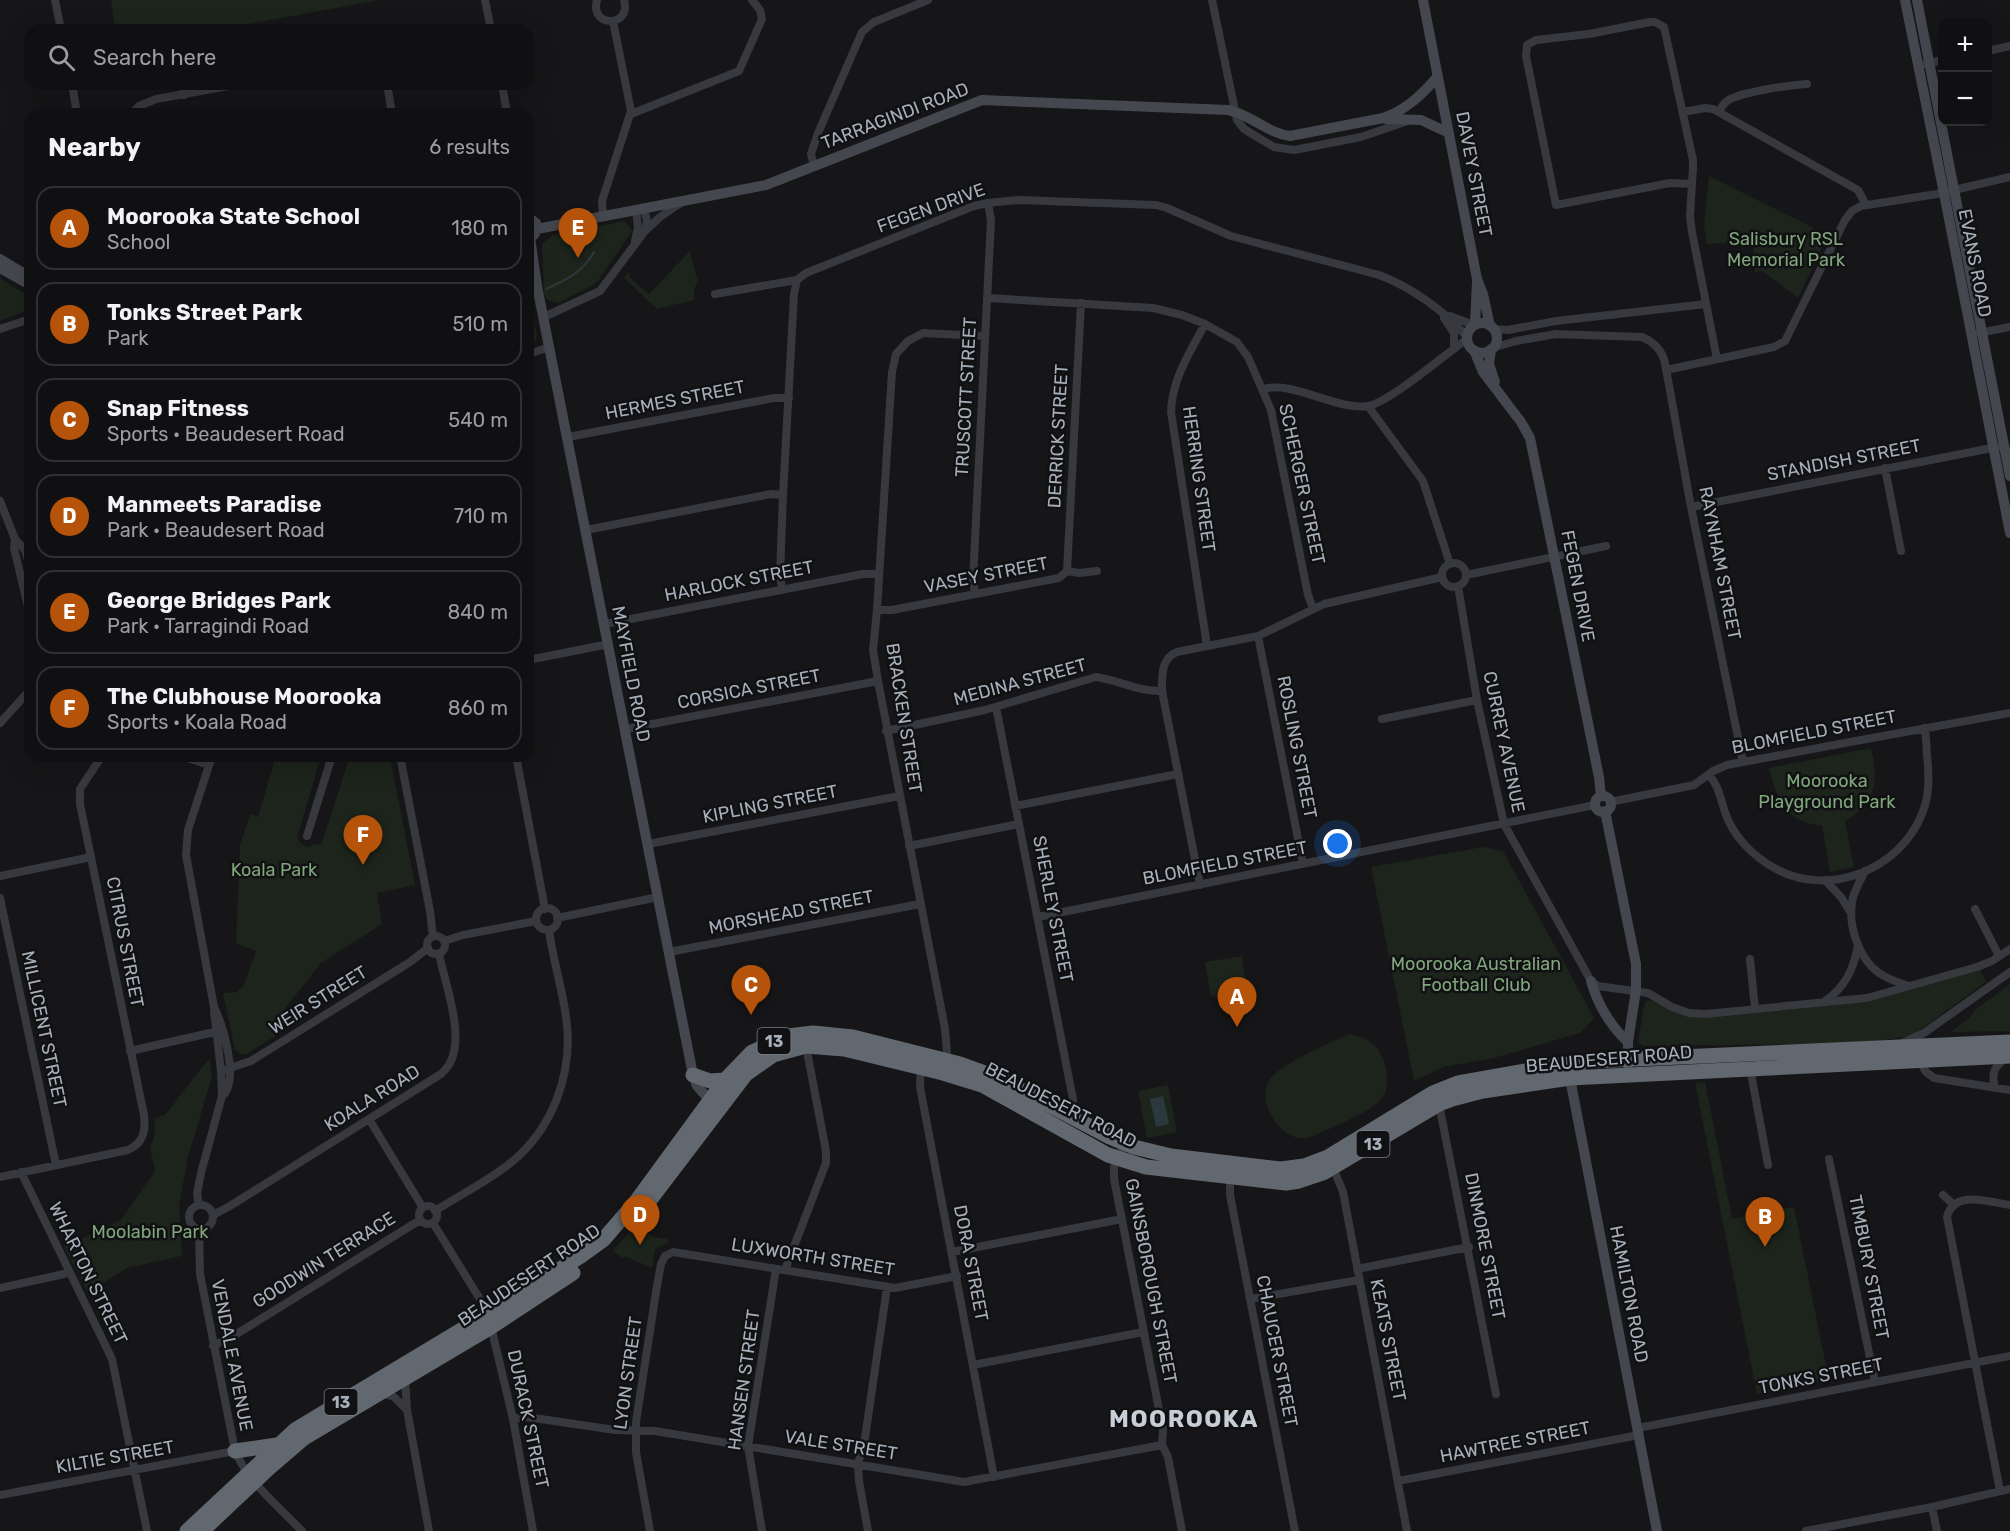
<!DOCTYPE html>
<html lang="en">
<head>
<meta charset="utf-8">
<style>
  body { margin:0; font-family:Rubik,sans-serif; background:#1e1e20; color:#f1f3f6 }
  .controls { position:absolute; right:18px; top:18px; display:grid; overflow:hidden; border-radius:12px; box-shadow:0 6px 24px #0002 }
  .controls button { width:54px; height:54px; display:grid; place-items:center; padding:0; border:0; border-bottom:2px solid #303032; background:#101012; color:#f1f3f6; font:30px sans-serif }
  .you { position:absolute; left:1338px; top:844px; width:21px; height:21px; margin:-15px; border:4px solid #fff; border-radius:50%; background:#1a73e8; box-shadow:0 0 0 9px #1a73e833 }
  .badge { display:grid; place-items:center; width:39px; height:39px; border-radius:50%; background:#b45309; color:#fff; font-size:20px; font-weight:700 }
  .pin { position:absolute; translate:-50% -50px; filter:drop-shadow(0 2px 3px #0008) }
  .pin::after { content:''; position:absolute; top:32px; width:21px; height:18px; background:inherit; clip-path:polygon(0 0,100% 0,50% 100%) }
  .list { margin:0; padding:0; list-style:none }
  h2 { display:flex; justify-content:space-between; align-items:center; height:78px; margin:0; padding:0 24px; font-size:26px }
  h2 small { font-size:20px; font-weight:400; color:#9c9d9f }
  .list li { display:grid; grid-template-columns:39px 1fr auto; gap:18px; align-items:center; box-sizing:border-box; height:84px; margin:0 12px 12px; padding:0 12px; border:2px solid #303032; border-radius:18px }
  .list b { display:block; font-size:22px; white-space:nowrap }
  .list p { margin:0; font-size:20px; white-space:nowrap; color:#9c9d9f }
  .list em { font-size:20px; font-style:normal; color:#9c9d9f }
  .icon { flex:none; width:33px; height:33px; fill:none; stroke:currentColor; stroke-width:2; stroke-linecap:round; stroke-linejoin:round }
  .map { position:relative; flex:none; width:2010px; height:1531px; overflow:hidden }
  .search { position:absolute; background:#101012; box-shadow:0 6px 24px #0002; left:24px; top:24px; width:510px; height:66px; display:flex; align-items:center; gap:15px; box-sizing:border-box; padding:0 21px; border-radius:18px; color:#9c9d9f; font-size:22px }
  .panel { position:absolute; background:#101012; box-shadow:0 6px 24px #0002; left:24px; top:108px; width:510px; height:654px; border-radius:18px }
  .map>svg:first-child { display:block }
  .green { fill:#1c241b }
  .water { fill:#2b383e }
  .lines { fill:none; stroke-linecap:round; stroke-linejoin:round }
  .stream { stroke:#2b383e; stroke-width:2 }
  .street { stroke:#37393e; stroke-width:8 }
  .secondary { stroke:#44484e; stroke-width:10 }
  .highway { stroke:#62686f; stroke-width:15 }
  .labels { text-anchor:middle; stroke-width:5; stroke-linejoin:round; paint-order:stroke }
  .shield { fill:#111113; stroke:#7a8088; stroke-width:1.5 }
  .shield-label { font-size:16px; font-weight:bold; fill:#a7b0ba }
  .street-label { font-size:18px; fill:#a7b0ba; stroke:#111113 }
  .park-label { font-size:18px; fill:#80a67c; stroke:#111113 }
  .district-label { font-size:24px; font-weight:bold; letter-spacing:1.5px; fill:#c8ced5; stroke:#111113 }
</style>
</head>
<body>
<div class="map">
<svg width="2010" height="1531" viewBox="0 0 2010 1531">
  <rect width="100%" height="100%" fill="#161618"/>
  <!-- green -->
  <path class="green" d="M 111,0 L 380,0 L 216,30 L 115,30 Z
    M 1709,176 L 1828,235 L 1798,298 L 1762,271 L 1755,272 L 1753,241 L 1707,244 L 1704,226 Z
    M 625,221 L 632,231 L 598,281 L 593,285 L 558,303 L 548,300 L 544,295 L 542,244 L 553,235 Z
    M 690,251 L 698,282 L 694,289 L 694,300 L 657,309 L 624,278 L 629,272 L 630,278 L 649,294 Z
    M 0,278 L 30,297 L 30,309 L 0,321 Z
    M 528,294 L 537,336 L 536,340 L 528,347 Z
    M 1871,748 C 1879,780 1876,804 1845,821 L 1854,867 L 1830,872 L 1822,826 C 1786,821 1777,801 1769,768 Z
    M 276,756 L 321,756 L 297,838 L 301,844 L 309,847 L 315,844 L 321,845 L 350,756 L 393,756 L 394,761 L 391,762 L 415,885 L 377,893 L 382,924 L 321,963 L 284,1010 L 294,1024 L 247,1054 L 241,1054 L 235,1050 L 223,993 L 237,992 L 244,985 L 256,951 L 236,943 L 240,845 L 250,814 L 258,817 Z
    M 1483,847 L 1503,851 L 1594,1018 L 1580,1033 L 1494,1058 L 1443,1067 L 1414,1081 L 1371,867 Z
    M 1242,956 L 1247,990 L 1211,996 L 1205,962 Z
    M 1980,970 L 1986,982 L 1913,1035 L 1891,1039 L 1865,1043 L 1643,1046 L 1638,1042 L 1644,1006 L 1645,1002 L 1649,1000 L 1705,1017 L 1730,1016 L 1871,1001 Z
    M 2010,984 L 2010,1031 L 1951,1032 L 1970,1017 L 1975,1010 Z
    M 1349,1034 C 1366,1037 1377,1043 1383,1059 C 1388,1070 1389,1085 1384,1095 C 1375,1111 1331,1128 1313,1136 C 1284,1149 1254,1102 1270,1079 C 1282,1063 1330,1043 1349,1034 Z
    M 210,1060 L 212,1077 L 188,1157 L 179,1204 L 182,1256 L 127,1268 L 88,1293 L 64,1247 L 121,1220 L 155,1171 L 150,1148 L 155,1135 L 154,1118 L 165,1115 L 207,1061 Z
    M 1705,1082 L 1732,1219 L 1794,1207 L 1829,1380 L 1757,1394 L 1695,1083 Z
    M 1168,1085 L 1177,1132 L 1147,1138 L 1138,1091 Z
    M 639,1221 L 646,1226 L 650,1236 L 667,1239 L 669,1242 L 655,1249 L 652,1268 L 627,1257 L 621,1257 L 613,1251 Z"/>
  <!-- water -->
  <path class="water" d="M 1163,1096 L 1169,1124 L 1156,1127 L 1150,1099 Z"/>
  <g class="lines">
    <!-- stream -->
    <path class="stream" d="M 546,289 C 566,280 583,272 594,252
      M 528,300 L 529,300"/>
    <!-- street -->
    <path class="street" d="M 55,0 L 61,30
      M 485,0 L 491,30
      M 597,0 C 589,28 632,28 624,0
      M 1212,0 L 1237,120 L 1244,129 L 1274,147 L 1294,150 L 1361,137 L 1405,122
      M 1988,51 L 2010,46
      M 1925,64 L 1942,60
      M 72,84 L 77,114
      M 182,84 L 184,95
      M 387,84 L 392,114
      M 502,84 L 507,114
      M 1683,112 L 1705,108 L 1713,109 L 1858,190 L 1866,205
      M 1719,112 C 1721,108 1723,104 1727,101 C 1740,92 1790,85 1807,84
      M 131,114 L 139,106 L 156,99 L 240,84
      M 631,114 L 739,71 L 762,19 L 760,10 L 752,0
      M 814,166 L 811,154 L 818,133 L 862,32 L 874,22 L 928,0
      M 1692,184 L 1670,183 L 1556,205 L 1526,56 L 1527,45 L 1536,40 L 1589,34 L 1650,22 L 1655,22 L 1664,27 L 1693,160 L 1693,167 L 1690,216 L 1692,232 L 1717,359
      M 603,217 L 602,201 L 631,111 L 613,21
      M 645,231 L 660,217 L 682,202
      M 635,241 L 638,228 L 636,211
      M 715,294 L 797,280
      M 987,298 L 1153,308 L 1182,315 L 1205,324 L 1237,342 L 1248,357 L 1271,410 L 1308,595 L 1313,608
      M 1450,316 L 1474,325
      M 544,317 L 600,291 L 645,231 L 647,221 L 644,209
      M 1444,318 L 1454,333 L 1454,349
      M 1205,324 C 1190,352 1172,379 1171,412 L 1207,646
      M 0,329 L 30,319
      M 1493,329 L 1508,330 L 1556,321 L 1706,304
      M 1978,333 L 2010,327
      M 1492,348 L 1516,341 L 1556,334 L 1642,337 C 1654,342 1662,350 1665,363 L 1691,507 L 1743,762
      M 528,354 L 550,347
      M 1666,370 L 1774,347 L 1785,341 L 1845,220 L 1852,211 L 1861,206 L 1937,194 L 2010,177
      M 1264,389 C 1291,380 1338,411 1368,406 C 1388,403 1447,353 1467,339
      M 1368,406 L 1423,481 L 1450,564
      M 568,437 L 774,398 L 789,398
      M 1885,468 L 1901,551
      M 0,501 L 15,539 L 25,550 L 30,567
      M 1691,507 L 1997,447
      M 586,530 L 771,494 L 783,495
      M 15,539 L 14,548 L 30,615
      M1442 575a12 12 0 1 1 24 0a12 12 0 1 1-24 0Z
      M 1067,571 L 1081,303
      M 1067,571 L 1079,573 L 1097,571
      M 1466,575 L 1606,546
      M 1458,586 L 1477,700 L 1504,824 L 1591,981 L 1598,986 L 1648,993 L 1672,1007 L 1689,1013 L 1706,1014 L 1867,998 L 1977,967 L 1992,961 L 2010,949
      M 782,590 L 780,575 L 783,495 L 794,294 L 797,280 L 806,273 L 974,206 L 988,203 L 1019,200 L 1156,205 L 1167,208 L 1231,236 L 1379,275 C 1411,287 1445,311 1467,337
      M 975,594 L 973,580 L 991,220 L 988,203
      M 877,610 L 892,610 L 1059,578 L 1067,571
      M 605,624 L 863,574 L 879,574
      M 1258,636 L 1303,864
      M 528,660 L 609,644
      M 996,707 L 1073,1099 L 1073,1105 L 1068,1116
      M 1382,719 L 1477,700
      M 0,723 L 30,690
      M 626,729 L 878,681
      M 886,731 L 985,710 L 1096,677 C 1118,680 1139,692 1162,691
      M 181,756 L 209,765
      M 212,756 L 188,830 L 186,855 L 214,1007 C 223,1025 240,1082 222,1096
      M 400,756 L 430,911 L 433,936
      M 516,756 L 545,909
      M 1709,775 C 1719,786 1720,798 1725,812 C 1733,837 1754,857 1776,869 C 1830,898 1900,869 1922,814 C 1930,795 1929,775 1927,755 C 1926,746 1927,736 1924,728
      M 1610,802 L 1694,785 L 1713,771 L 1727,765 C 1821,747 1916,730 2010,713
      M 1015,806 L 1178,774
      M 307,836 L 332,756
      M 648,844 L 899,796
      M 909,846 L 1019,824
      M 1865,871 C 1861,879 1856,888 1853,897 C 1847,922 1857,957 1879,973 C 1888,979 1899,983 1909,986
      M 0,876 L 91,857
      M 1825,880 L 1841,897 L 1851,913
      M 1200,885 L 1162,691 C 1162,676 1161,658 1177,652 L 1258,636 L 1324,604 L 1442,577
      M 0,898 L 56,1165
      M536 919a11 11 0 1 1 22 0a11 11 0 1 1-22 0Z
      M 1975,909 L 1999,956
      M 1038,917 L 1595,805
      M 557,918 L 658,897
      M427 945a9 9 0 1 1 18 0a9 9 0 1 1-18 0Z
      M 444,941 L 463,935 L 536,921
      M 669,952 L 920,904
      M 1750,959 L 1755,1009
      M 1824,1002 C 1845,987 1853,971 1858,946
      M 1902,1043 L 1924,1033 L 2010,972
      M 130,1051 L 219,1031
      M 1919,1060 L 1926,1072 L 1934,1078 L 2010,1090
      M 921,1064 L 920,1087 L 994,1477
      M 945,1064 L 947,1053 L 945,1029 L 878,681 L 873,650 L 877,610 L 892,372 L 896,354 L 908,341 L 923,333 L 985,336
      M 1750,1068 L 1768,1165
      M 221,1071 L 251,1061 L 410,962 L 428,948
      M 1995,1088 C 1991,1073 1994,1067 2006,1058
      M 1439,1104 L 1496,1394
      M 369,1119 L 423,1208
      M 1124,1144 L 1114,1167 L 1114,1179 L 1163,1430 L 1162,1445 L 1168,1457 L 1182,1531
      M 1829,1159 L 1875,1382
      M 1332,1165 L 1343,1192 L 1407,1531
      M 21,1172 L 112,1359 L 147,1531
      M 0,1177 L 128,1150 C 143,1143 146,1132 144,1115 L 80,804 L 80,789 L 102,756
      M 1230,1177 L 1230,1195 L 1295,1531
      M 1943,1195 L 1953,1204
      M189 1217a12 12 0 1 1 24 0a12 12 0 1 1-24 0Z
      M 199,1205 L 197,1194 L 201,1173 L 222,1096 L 221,1071 L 214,1011
      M419 1215a9 9 0 1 1 18 0a9 9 0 1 1-18 0Z
      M 435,1211 C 461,1194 489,1181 513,1161 C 552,1128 572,1076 567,1025 C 564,993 553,962 549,930
      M 213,1215 L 230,1206 L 441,1074 C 444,1071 448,1067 450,1063 C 465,1035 445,983 439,954
      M 433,1223 L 483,1304 L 488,1314 L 513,1419 L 533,1531
      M 199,1229 L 200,1274 L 235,1451 C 248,1482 279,1507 302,1531
      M 952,1252 L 1122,1219
      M 1357,1269 L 1469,1247
      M 785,1270 L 826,1163 L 826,1151 L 806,1046
      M 0,1288 L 64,1274 L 68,1272
      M 1250,1299 L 1359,1280
      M 213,1346 L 235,1335 L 420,1220
      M 973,1365 L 1143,1332
      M 405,1377 L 407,1410 L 429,1531
      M 381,1393 L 394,1397 L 407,1410
      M 513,1419 L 527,1417 L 615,1430 L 655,1431 L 964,1482 L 1162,1445
      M 1638,1428 L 2010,1356
      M 1398,1481 L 1639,1435
      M 2000,1491 L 1947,1217 C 1954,1189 1989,1202 2010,1205
      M 0,1495 L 235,1451
      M 1932,1507 L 1937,1531
      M 650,1531 L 636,1452 L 636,1422 L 656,1292 L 661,1264 L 665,1256 L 673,1252 L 895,1288 L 957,1276
      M 762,1531 L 748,1446 L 776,1269
      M 868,1531 L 859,1481 L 858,1464 L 865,1438 L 887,1287
      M 1806,1531 L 1932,1507 L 2010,1489"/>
    <!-- secondary -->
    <path class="secondary" d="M 1423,0 L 1477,279 L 1483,294 L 1490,326
      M 1905,0 L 1944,193 L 2010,533
      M 1917,0 L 2010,476
      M 1386,119 L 1421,120 L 1449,133
      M 528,217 L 536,223 L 537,229 L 534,235
      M 537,229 L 766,185 L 982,100 L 1228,110 C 1250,114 1267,133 1290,136 L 1383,118 C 1406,110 1422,95 1438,76
      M 530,237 L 537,286 L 693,1075 L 697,1086 L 714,1105
      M 0,259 L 30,277
      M 0,268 L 30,285
      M1467 338a15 15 0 1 1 30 0a15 15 0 1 1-30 0Z
      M 1475,325 L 1477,282
      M 1491,349 L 1489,364 L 1495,382
      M 1474,350 L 1483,372 L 1521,422 L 1530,438 L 1599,777 L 1601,796
      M1595 804a8 8 0 1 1 16 0a8 8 0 1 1-16 0Z
      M 1605,811 L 1636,964 L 1636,990 L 1628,1042 L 1628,1065
      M 1591,981 C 1597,1003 1611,1027 1628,1042
      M 1569,1073 L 1657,1531"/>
    <!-- highway -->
    <path class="highway" d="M 693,1075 L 710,1081 L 725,1080
      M 647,1204 L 746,1074 L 773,1055 L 806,1046 L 844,1049 L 943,1073 L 982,1085 L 1108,1155 L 1146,1167 L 1286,1183 L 1299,1181 L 1323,1173 L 1439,1104 L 1452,1099 L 1483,1091 L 1570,1078 L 2010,1056
      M 235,1451 L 277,1445
      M 187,1531 L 295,1430 L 488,1314 L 581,1256 L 603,1240 L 635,1203 L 725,1080 L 752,1052 L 788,1036 L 813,1033 L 853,1037 L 960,1064 L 996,1077 L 1110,1137 L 1134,1147 L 1171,1156 L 1281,1169 L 1304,1166 L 1328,1157 L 1433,1093 L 1458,1083 L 1554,1066 L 1591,1061 L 2010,1042
      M 202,1531 L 269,1468 L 304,1438 L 491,1327 L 573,1273"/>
  </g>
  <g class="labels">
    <!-- shield labels -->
    <g class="shield">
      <rect x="757.5" y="1028" width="33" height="26" rx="4.5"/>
      <rect x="1356.5" y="1131" width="33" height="26" rx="4.5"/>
      <rect x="324.5" y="1389" width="33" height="26" rx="4.5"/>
    </g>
    <g class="shield-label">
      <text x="774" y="1047">13</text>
      <text x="1373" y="1150">13</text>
      <text x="341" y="1408">13</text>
    </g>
    <!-- street labels -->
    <g class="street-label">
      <text transform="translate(895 116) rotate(-21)" y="6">TARRAGINDI ROAD</text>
      <text transform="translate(1474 174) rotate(79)" y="6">DAVEY STREET</text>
      <text transform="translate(931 208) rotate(-20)" y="6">FEGEN DRIVE</text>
      <text transform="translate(1975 263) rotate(79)" y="6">EVANS ROAD</text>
      <text transform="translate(966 397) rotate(-87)" y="6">TRUSCOTT STREET</text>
      <text transform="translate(675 400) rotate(-11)" y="6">HERMES STREET</text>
      <text transform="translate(1058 436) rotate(-87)" y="6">DERRICK STREET</text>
      <text transform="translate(1844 460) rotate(-11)" y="6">STANDISH STREET</text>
      <text transform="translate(1199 479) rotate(82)" y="6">HERRING STREET</text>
      <text transform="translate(1302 484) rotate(78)" y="6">SCHERGER STREET</text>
      <text transform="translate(1720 563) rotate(79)" y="6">RAYNHAM STREET</text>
      <text transform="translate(986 575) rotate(-11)" y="6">VASEY STREET</text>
      <text transform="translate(739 581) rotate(-11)" y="6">HARLOCK STREET</text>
      <text transform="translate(1578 586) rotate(79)" y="6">FEGEN DRIVE</text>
      <text transform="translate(631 674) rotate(79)" y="6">MAYFIELD ROAD</text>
      <text transform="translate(1020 682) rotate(-15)" y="6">MEDINA STREET</text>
      <text transform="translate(749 689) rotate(-11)" y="6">CORSICA STREET</text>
      <text transform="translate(904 718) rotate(81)" y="6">BRACKEN STREET</text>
      <text transform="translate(1814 732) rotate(-11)" y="6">BLOMFIELD STREET</text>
      <text transform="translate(1504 742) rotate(78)" y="6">CURREY AVENUE</text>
      <text transform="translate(1297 747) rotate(79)" y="6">ROSLING STREET</text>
      <text transform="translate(770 804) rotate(-11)" y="6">KIPLING STREET</text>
      <text transform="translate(1225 863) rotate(-11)" y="6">BLOMFIELD STREET</text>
      <text transform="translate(1053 909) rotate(79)" y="6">SHERLEY STREET</text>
      <text transform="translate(791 912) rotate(-11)" y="6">MORSHEAD STREET</text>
      <text transform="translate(125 942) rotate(79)" y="6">CITRUS STREET</text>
      <text transform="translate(318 1000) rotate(-32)" y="6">WEIR STREET</text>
      <text transform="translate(44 1029) rotate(78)" y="6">MILLICENT STREET</text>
      <text transform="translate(1609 1059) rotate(-5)" y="6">BEAUDESERT ROAD</text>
      <text transform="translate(372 1098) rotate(-32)" y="6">KOALA ROAD</text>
      <text transform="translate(1061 1105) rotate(27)" y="6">BEAUDESERT ROAD</text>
      <text transform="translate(1485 1246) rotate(79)" y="6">DINMORE STREET</text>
      <text transform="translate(813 1257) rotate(9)" y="6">LUXWORTH STREET</text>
      <text transform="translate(324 1260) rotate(-32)" y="6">GOODWIN TERRACE</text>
      <text transform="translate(971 1263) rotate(79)" y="6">DORA STREET</text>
      <text transform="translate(1869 1267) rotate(79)" y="6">TIMBURY STREET</text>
      <text transform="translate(88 1273) rotate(64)" y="6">WHARTON STREET</text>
      <text transform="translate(529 1275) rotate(-34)" y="6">BEAUDESERT ROAD</text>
      <text transform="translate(1151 1281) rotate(79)" y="6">GAINSBOROUGH STREET</text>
      <text transform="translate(1629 1294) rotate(79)" y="6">HAMILTON ROAD</text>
      <text transform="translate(1388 1340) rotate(79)" y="6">KEATS STREET</text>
      <text transform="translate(1277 1351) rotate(79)" y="6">CHAUCER STREET</text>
      <text transform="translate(232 1355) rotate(79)" y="6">VENDALE AVENUE</text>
      <text transform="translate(628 1373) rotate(-82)" y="6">LYON STREET</text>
      <text transform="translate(1821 1376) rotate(-11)" y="6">TONKS STREET</text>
      <text transform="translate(744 1380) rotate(-82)" y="6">HANSEN STREET</text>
      <text transform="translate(528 1419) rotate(78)" y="6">DURACK STREET</text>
      <text transform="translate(1515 1442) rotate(-11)" y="6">HAWTREE STREET</text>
      <text transform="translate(841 1445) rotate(9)" y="6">VALE STREET</text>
      <text transform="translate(115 1457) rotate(-10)" y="6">KILTIE STREET</text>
    </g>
    <!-- park labels -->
    <g class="park-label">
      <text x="1786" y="245">Salisbury RSL<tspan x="1786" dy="21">Memorial Park</tspan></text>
      <text x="1827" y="787">Moorooka<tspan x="1827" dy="21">Playground Park</tspan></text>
      <text x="274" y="876">Koala Park</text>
      <text x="1476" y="970">Moorooka Australian<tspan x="1476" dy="21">Football Club</tspan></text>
      <text x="150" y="1238">Moolabin Park</text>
    </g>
    <!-- district labels -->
    <g class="district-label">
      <text x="1184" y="1427">MOOROOKA</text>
    </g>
  </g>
</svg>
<div class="controls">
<button>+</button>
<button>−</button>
</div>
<div class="you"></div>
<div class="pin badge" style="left:1237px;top:1027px">A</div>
<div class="pin badge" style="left:1765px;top:1247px">B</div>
<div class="pin badge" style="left:751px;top:1015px">C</div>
<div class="pin badge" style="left:640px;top:1245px">D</div>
<div class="pin badge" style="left:578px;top:258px">E</div>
<div class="pin badge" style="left:363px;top:865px">F</div>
<div class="search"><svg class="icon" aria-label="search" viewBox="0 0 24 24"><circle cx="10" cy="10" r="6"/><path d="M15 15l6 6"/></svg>Search here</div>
<section class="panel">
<h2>Nearby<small>6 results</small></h2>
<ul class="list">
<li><span class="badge">A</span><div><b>Moorooka State School</b><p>School</p></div><em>180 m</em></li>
<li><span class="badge">B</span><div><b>Tonks Street Park</b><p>Park</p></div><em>510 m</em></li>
<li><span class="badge">C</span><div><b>Snap Fitness</b><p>Sports · Beaudesert Road</p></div><em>540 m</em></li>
<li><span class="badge">D</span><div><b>Manmeets Paradise</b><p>Park · Beaudesert Road</p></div><em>710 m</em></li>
<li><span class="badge">E</span><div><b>George Bridges Park</b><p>Park · Tarragindi Road</p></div><em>840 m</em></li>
<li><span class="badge">F</span><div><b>The Clubhouse Moorooka</b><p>Sports · Koala Road</p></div><em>860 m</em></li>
</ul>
</section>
</div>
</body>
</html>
